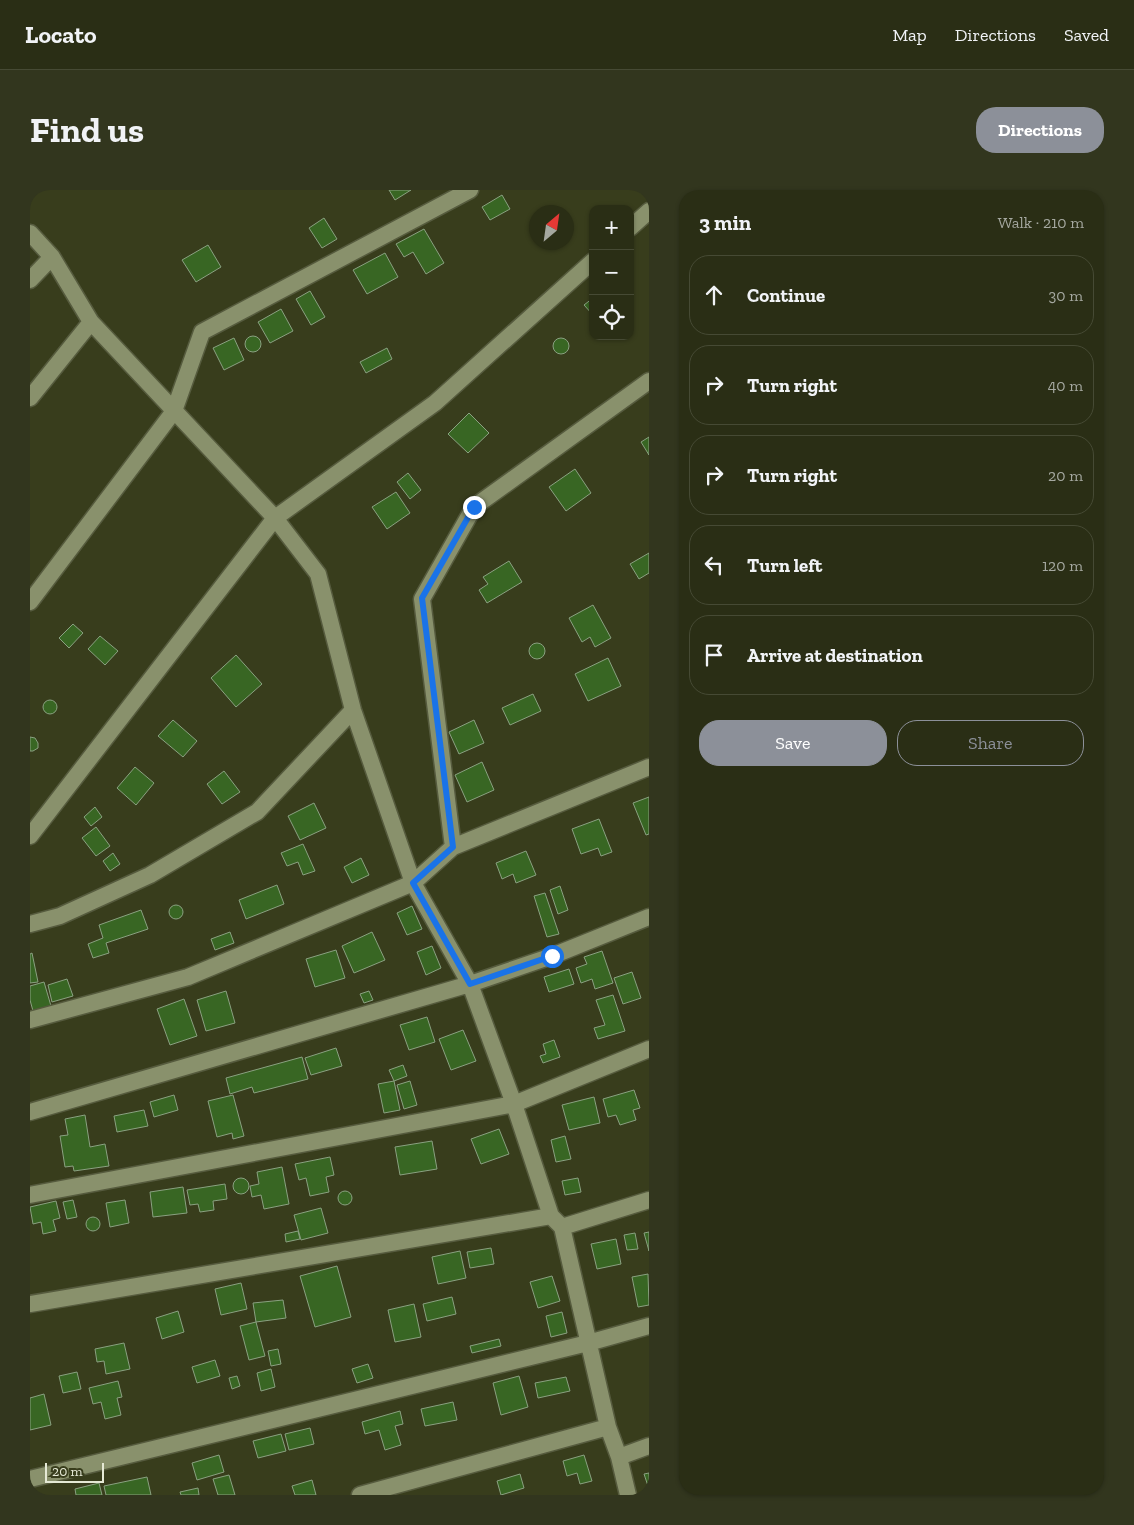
<!DOCTYPE html>
<html lang="en">
<head>
<meta charset="utf-8">
<style>
  body { margin:0; font-family:"Zilla Slab",serif; background:#32361e; color:#f1f3f6 }
  .controls { position:absolute; right:15px; top:15px; display:grid; overflow:hidden; border-radius:10px; box-shadow:0 1px 4px #0004 }
  .controls button { width:45px; height:45px; display:grid; place-items:center; padding:0; border:0; border-bottom:1px solid #464a34; background:#2a2e15; color:#f1f3f6; font:25px sans-serif }
  .compass { position:absolute; left:499px; top:15px; width:45px; height:45px; border-radius:50%; background:#2a2e15; box-shadow:0 1px 4px #0004; rotate:29deg }
  .scale { position:absolute; left:15px; bottom:12px; width:59px; box-sizing:border-box; padding-left:5px; border:2px solid #e5e9d5; border-top:0; font-size:14px; line-height:18px; white-space:nowrap; color:#e5e9d5; -webkit-text-stroke:4px #383d1c; paint-order:stroke }
  .stop { position:absolute; width:15px; height:15px; margin:-11px; border:4px solid #1a73e8; border-radius:50%; background:#fff }
  .stop.end { background:#1a73e8; border-color:#fff; box-shadow:0 1px 5px #0008 }
  .list { margin:0; padding:0; list-style:none }
  h2 { display:flex; justify-content:space-between; align-items:center; height:65px; margin:0; padding:0 20px; font-size:21px }
  h2 small { font-size:16px; font-weight:400; color:#a5a8a0 }
  .list li { display:grid; grid-template-columns:32px 1fr auto; gap:15px; align-items:center; box-sizing:border-box; height:80px; margin:0 10px 10px; padding:0 10px; border:1px solid #464a34; border-radius:20px }
  .list b { display:block; font-size:19px; white-space:nowrap }
  .list em { font-size:16px; font-style:normal; color:#a5a8a0 }
  .actions { display:flex; gap:10px; padding:15px 20px }
  .actions a { flex:1; padding:11px 0; border:1px solid #8c9099; border-radius:20px; text-align:center; font-size:18px; color:#8c9099 }
  .actions .main { background:#8c9099; color:#fff }
  .icon { flex:none; width:28px; height:28px; fill:none; stroke:currentColor; stroke-width:2; stroke-linecap:round; stroke-linejoin:round }
  .map { position:relative; flex:none; width:619px; height:1305px; overflow:hidden; border-radius:20px }
  header { display:flex; align-items:center; gap:30px; box-sizing:border-box; height:70px; padding:0 25px; background:#2a2e15; border-bottom:1px solid #464a34 }
  header strong { font-size:24px }
  nav { display:flex; gap:28px; margin-inline-start:auto; font-size:18px }
  .intro { display:flex; align-items:center; justify-content:space-between; box-sizing:border-box; height:120px; padding:0 30px }
  h1 { margin:0; font-size:35px }
  .button { padding:12px 22px; border-radius:20px; background:#8c9099; color:#fff; font-size:18px; font-weight:700 }
  main { display:flex; gap:30px; padding:0 30px }
  aside { flex:1; background:#2a2e15; border-radius:20px; box-shadow:0 1px 4px #0004 }
  .map>svg:first-child { display:block }
  .building { fill:#386623; stroke:#8aa181 }
  .lines { fill:none; stroke-linecap:round; stroke-linejoin:round }
  .street-casing { stroke:#565b3e; stroke-width:19 }
  .street { stroke:#89916c; stroke-width:16 }
  .route { stroke:#1a73e8; stroke-width:6 }
</style>
</head>
<body>
<header>
<strong>Locato</strong>
<nav><a>Map</a><a>Directions</a><a>Saved</a></nav>
</header>
<div class="intro"><h1>Find us</h1><a class="button">Directions</a></div>
<main>
<div class="map">
<svg width="619" height="1305" viewBox="0 0 619 1305">
  <rect width="100%" height="100%" fill="#383d1c"/>
  <!-- building -->
  <path class="building" d="M 359,0 L 381,0 L 365,10 Z
    M 472,5 L 480,19 L 460,30 L 452,17 Z
    M 294,28 L 307,49 L 292,58 L 279,38 Z
    M 394,39 L 414,73 L 396,84 L 383,62 L 374,67 L 366,54 Z
    M 178,55 L 191,77 L 166,92 L 152,70 Z
    M 355,63 L 368,87 L 337,104 L 323,80 Z
    M 280,101 L 295,127 L 281,135 L 266,109 Z
    M 563,108 L 563,125 L 554,115 Z
    M 251,119 L 263,141 L 240,153 L 228,132 Z
    M215 154a8 8 0 1 1 16 0a8 8 0 1 1-16 0Z
    M 204,148 L 214,170 L 194,180 L 183,158 Z
    M523 156a8 8 0 1 1 16 0a8 8 0 1 1-16 0Z
    M 357,158 L 362,169 L 336,183 L 330,172 Z
    M 439,223 L 459,243 L 438,263 L 418,244 Z
    M 619,247 L 619,265 L 611,252 Z
    M 545,279 L 561,303 L 536,321 L 519,297 Z
    M 378,283 L 391,300 L 380,309 L 367,292 Z
    M 366,302 L 380,323 L 357,339 L 342,317 Z
    M 619,363 L 619,383 L 609,389 L 600,374 Z
    M 479,371 L 492,392 L 457,413 L 449,400 L 458,394 L 453,387 Z
    M 563,415 L 581,448 L 565,457 L 560,447 L 552,452 L 539,428 Z
    M 43,434 L 53,443 L 39,458 L 29,448 Z
    M 70,446 L 88,461 L 75,475 L 58,459 Z
    M499 461a8 8 0 1 1 16 0a8 8 0 1 1-16 0Z
    M 206,465 L 232,494 L 206,517 L 181,488 Z
    M 578,468 L 591,496 L 558,511 L 545,484 Z
    M 503,504 L 511,521 L 480,535 L 472,518 Z
    M13 517a7 7 0 1 1 14 0a7 7 0 1 1-14 0Z
    M 143,530 L 167,551 L 153,567 L 128,546 Z
    M 444,530 L 454,553 L 429,564 L 419,542 Z
    M 0,547 L 5,548 L 8,553 L 8,558 L 3,561 L 0,561 Z
    M 452,572 L 464,600 L 437,612 L 425,585 Z
    M 105,577 L 124,593 L 106,615 L 87,598 Z
    M 194,581 L 210,602 L 192,614 L 177,594 Z
    M 619,607 L 619,644 L 616,645 L 603,613 Z
    M 284,613 L 296,638 L 270,650 L 258,626 Z
    M 65,617 L 72,627 L 61,636 L 54,627 Z
    M 569,629 L 582,662 L 571,666 L 568,658 L 551,664 L 542,639 Z
    M 66,637 L 80,656 L 66,666 L 52,648 Z
    M 273,654 L 285,681 L 273,685 L 268,672 L 257,676 L 251,663 Z
    M 496,661 L 506,685 L 486,693 L 483,684 L 472,689 L 466,673 Z
    M 83,663 L 90,674 L 80,681 L 73,671 Z
    M 331,668 L 339,685 L 322,693 L 314,677 Z
    M 247,695 L 254,714 L 216,729 L 209,710 Z
    M 530,696 L 538,720 L 528,724 L 520,700 Z
    M 515,703 L 529,744 L 517,747 L 504,706 Z
    M139 722a7 7 0 1 1 14 0a7 7 0 1 1-14 0Z
    M 382,716 L 392,739 L 377,745 L 367,723 Z
    M 111,720 L 118,739 L 76,753 L 79,763 L 63,768 L 58,754 L 73,748 L 69,735 Z
    M 200,742 L 204,753 L 185,760 L 181,749 Z
    M 342,742 L 355,770 L 324,783 L 312,756 Z
    M 402,756 L 411,778 L 396,785 L 387,762 Z
    M 306,760 L 315,788 L 285,797 L 276,769 Z
    M 572,761 L 583,793 L 565,799 L 562,789 L 551,793 L 546,778 L 557,774 L 554,767 Z
    M 2,763 L 8,792 L 0,793 L 0,764 Z
    M 539,779 L 544,794 L 519,802 L 514,787 Z
    M 602,782 L 611,808 L 593,814 L 584,788 Z
    M 37,789 L 43,806 L 22,812 L 18,795 Z
    M 14,792 L 21,816 L 3,821 L 0,810 L 0,796 Z
    M 196,801 L 205,833 L 176,841 L 167,810 Z
    M 339,801 L 343,810 L 334,813 L 330,804 Z
    M 583,805 L 595,841 L 568,849 L 564,838 L 575,835 L 566,810 Z
    M 154,809 L 167,846 L 140,855 L 127,819 Z
    M 397,827 L 405,852 L 379,860 L 370,835 Z
    M 433,840 L 446,871 L 421,880 L 409,849 Z
    M 524,850 L 530,867 L 513,873 L 510,866 L 516,864 L 513,854 Z
    M 306,858 L 312,876 L 281,885 L 275,868 Z
    M 272,867 L 278,889 L 224,903 L 222,897 L 200,904 L 196,888 Z
    M 373,875 L 377,886 L 364,891 L 359,880 Z
    M 364,891 L 370,920 L 354,923 L 348,894 Z
    M 380,891 L 387,915 L 374,919 L 367,895 Z
    M 604,900 L 610,918 L 603,920 L 606,930 L 590,935 L 586,925 L 578,927 L 573,909 Z
    M 144,905 L 148,920 L 124,927 L 120,912 Z
    M 203,905 L 214,946 L 203,949 L 202,943 L 187,947 L 178,911 Z
    M 564,907 L 570,933 L 539,940 L 532,915 Z
    M 114,920 L 118,936 L 87,942 L 84,926 Z
    M 55,925 L 60,957 L 75,954 L 79,976 L 44,981 L 43,976 L 35,977 L 30,946 L 38,945 L 35,929 Z
    M 469,939 L 479,964 L 451,974 L 441,949 Z
    M 535,946 L 541,969 L 526,972 L 521,950 Z
    M 402,951 L 407,979 L 370,985 L 365,957 Z
    M 300,967 L 304,985 L 296,987 L 299,1002 L 280,1006 L 276,988 L 269,990 L 265,974 Z
    M 252,977 L 259,1014 L 234,1019 L 231,1005 L 222,1007 L 220,996 L 229,994 L 227,982 Z
    M 548,988 L 551,1002 L 535,1005 L 532,991 Z
    M203 996a8 8 0 1 1 16 0a8 8 0 1 1-16 0Z
    M 195,994 L 197,1009 L 183,1011 L 184,1020 L 170,1022 L 168,1014 L 160,1015 L 157,1000 Z
    M 153,997 L 157,1023 L 123,1027 L 120,1002 Z
    M308 1008a7 7 0 1 1 14 0a7 7 0 1 1-14 0Z
    M 43,1010 L 47,1027 L 37,1029 L 33,1012 Z
    M 95,1010 L 99,1033 L 80,1037 L 76,1013 Z
    M 26,1011 L 30,1028 L 23,1030 L 26,1041 L 13,1044 L 11,1032 L 3,1034 L 0,1017 Z
    M 291,1018 L 298,1043 L 271,1050 L 264,1025 Z
    M56 1034a7 7 0 1 1 14 0a7 7 0 1 1-14 0Z
    M 268,1041 L 270,1049 L 256,1052 L 255,1044 Z
    M 619,1042 L 619,1061 L 614,1043 Z
    M 605,1043 L 608,1059 L 597,1060 L 594,1045 Z
    M 586,1049 L 591,1074 L 567,1079 L 561,1054 Z
    M 461,1058 L 464,1074 L 440,1078 L 437,1062 Z
    M 430,1061 L 436,1088 L 408,1094 L 402,1067 Z
    M 307,1076 L 321,1127 L 285,1137 L 270,1086 Z
    M 618,1084 L 619,1115 L 608,1117 L 602,1087 Z
    M 522,1086 L 530,1111 L 508,1118 L 500,1092 Z
    M 211,1093 L 217,1119 L 191,1125 L 185,1099 Z
    M 422,1107 L 426,1124 L 397,1131 L 393,1114 Z
    M 253,1110 L 256,1128 L 226,1132 L 223,1113 Z
    M 384,1114 L 391,1147 L 365,1152 L 358,1120 Z
    M 148,1121 L 154,1142 L 132,1149 L 126,1128 Z
    M 532,1122 L 537,1143 L 521,1147 L 516,1126 Z
    M 226,1132 L 235,1166 L 219,1170 L 210,1136 Z
    M 469,1149 L 471,1156 L 442,1163 L 440,1156 Z
    M 94,1153 L 100,1179 L 76,1184 L 74,1171 L 67,1172 L 65,1159 Z
    M 248,1159 L 251,1174 L 241,1176 L 238,1161 Z
    M 185,1170 L 190,1186 L 167,1193 L 162,1177 Z
    M 338,1174 L 343,1188 L 327,1193 L 322,1179 Z
    M 241,1179 L 245,1197 L 231,1201 L 227,1183 Z
    M 47,1182 L 51,1199 L 33,1203 L 29,1186 Z
    M 207,1186 L 210,1196 L 202,1199 L 199,1188 Z
    M 489,1186 L 498,1217 L 471,1225 L 463,1193 Z
    M 536,1187 L 540,1201 L 508,1208 L 505,1193 Z
    M 88,1191 L 92,1207 L 87,1208 L 91,1225 L 75,1229 L 71,1212 L 63,1214 L 59,1198 Z
    M 14,1204 L 21,1235 L 0,1240 L 0,1208 Z
    M 423,1212 L 427,1230 L 395,1236 L 391,1219 Z
    M 370,1221 L 373,1234 L 365,1236 L 371,1255 L 355,1260 L 349,1240 L 335,1244 L 332,1232 Z
    M 280,1238 L 284,1254 L 259,1260 L 255,1244 Z
    M 251,1244 L 256,1261 L 228,1268 L 223,1251 Z
    M 189,1265 L 194,1282 L 167,1290 L 162,1273 Z
    M 554,1265 L 562,1291 L 550,1294 L 547,1283 L 537,1286 L 533,1271 Z
    M 619,1283 L 619,1299 L 614,1284 Z
    M 490,1284 L 494,1298 L 471,1305 L 467,1291 Z
    M 199,1285 L 205,1305 L 188,1305 L 183,1289 Z
    M 117,1287 L 121,1305 L 76,1305 L 74,1296 Z
    M 282,1290 L 286,1305 L 265,1305 L 262,1296 Z
    M 69,1293 L 72,1305 L 46,1305 L 45,1299 Z
    M 168,1298 L 169,1305 L 151,1305 L 150,1302 Z"/>
  <g class="lines">
    <!-- street casing -->
    <g class="street-casing">
      <path id="street" d="M 600,38 L 619,21
        M 0,43 L 22,67 L 61,132 L 245,328 L 288,384 L 323,520 L 383,693 L 440,794 L 484,914 L 521,1026 L 532,1037 L 578,1237 L 589,1267 L 598,1305
        M 0,90 L 22,67
        M 0,208 L 61,132
        M 0,412 L 144,221 L 172,142 L 440,0
        M 0,646 L 245,328 L 405,213 L 563,71
        M 423,657 L 392,409 L 444,317 L 619,191
        M 0,734 L 30,726 L 120,685 L 227,622 L 323,520
        M 0,830 L 158,787 L 383,693 L 423,657 L 619,577
        M 0,922 L 440,794 L 522,766 L 619,727
        M 0,1005 L 484,914 L 619,859
        M 532,1037 L 619,1010
        M 0,1114 L 521,1026
        M 589,1267 L 619,1256
        M 0,1289 L 558,1153 L 619,1136
        M 330,1305 L 578,1237"/>
    </g>
    <!-- street -->
    <use href="#street" class="street"/>
  </g>
  <g class="lines">
    <!-- route -->
    <path class="route" d="M 444,317 L 392,408 L 423,657 L 383,693 L 440,794 L 522,766"/>
  </g>
</svg>
<div class="controls">
<button>+</button>
<button>−</button>
<button><svg class="icon" aria-label="locate" viewBox="0 0 24 24"><circle cx="12" cy="12" r="6"/><path d="M12 2v4M12 18v4M2 12h4M18 12h4"/></svg></button>
</div>
<svg class="compass" viewBox="-18 -18 36 36"><path d="M0-13l5 13h-10z" fill="#e53935"/><path d="M0 13l5-13h-10z" fill="#a5a8a0"/></svg>
<div class="scale">20 m</div>
<div class="stop" style="left:522px;top:766px"></div>
<div class="stop end" style="left:444px;top:317px"></div>
</div>
<aside>
<h2>3 min<small>Walk · 210 m</small></h2>
<ul class="list">
<li><svg class="icon" aria-label="ahead" viewBox="0 0 24 24"><path d="M12 20V5M6 11l6-6 6 6"/></svg><div><b>Continue</b></div><em>30 m</em></li>
<li><svg class="icon" aria-label="right" viewBox="0 0 24 24"><path d="M7 20v-9h11M14 6l5 5-5 5"/></svg><div><b>Turn right</b></div><em>40 m</em></li>
<li><svg class="icon" aria-label="right" viewBox="0 0 24 24"><path d="M7 20v-9h11M14 6l5 5-5 5"/></svg><div><b>Turn right</b></div><em>20 m</em></li>
<li><svg class="icon" aria-label="left" viewBox="0 0 24 24"><path d="M17 20v-9H6M10 6l-5 5 5 5"/></svg><div><b>Turn left</b></div><em>120 m</em></li>
<li><svg class="icon" aria-label="arrive" viewBox="0 0 24 24"><path d="M6 21V4h12l-3 4 3 4H6"/></svg><div><b>Arrive at destination</b></div></li>
</ul>
<div class="actions"><a class="main">Save</a><a>Share</a></div>
</aside>
</main>
</body>
</html>
